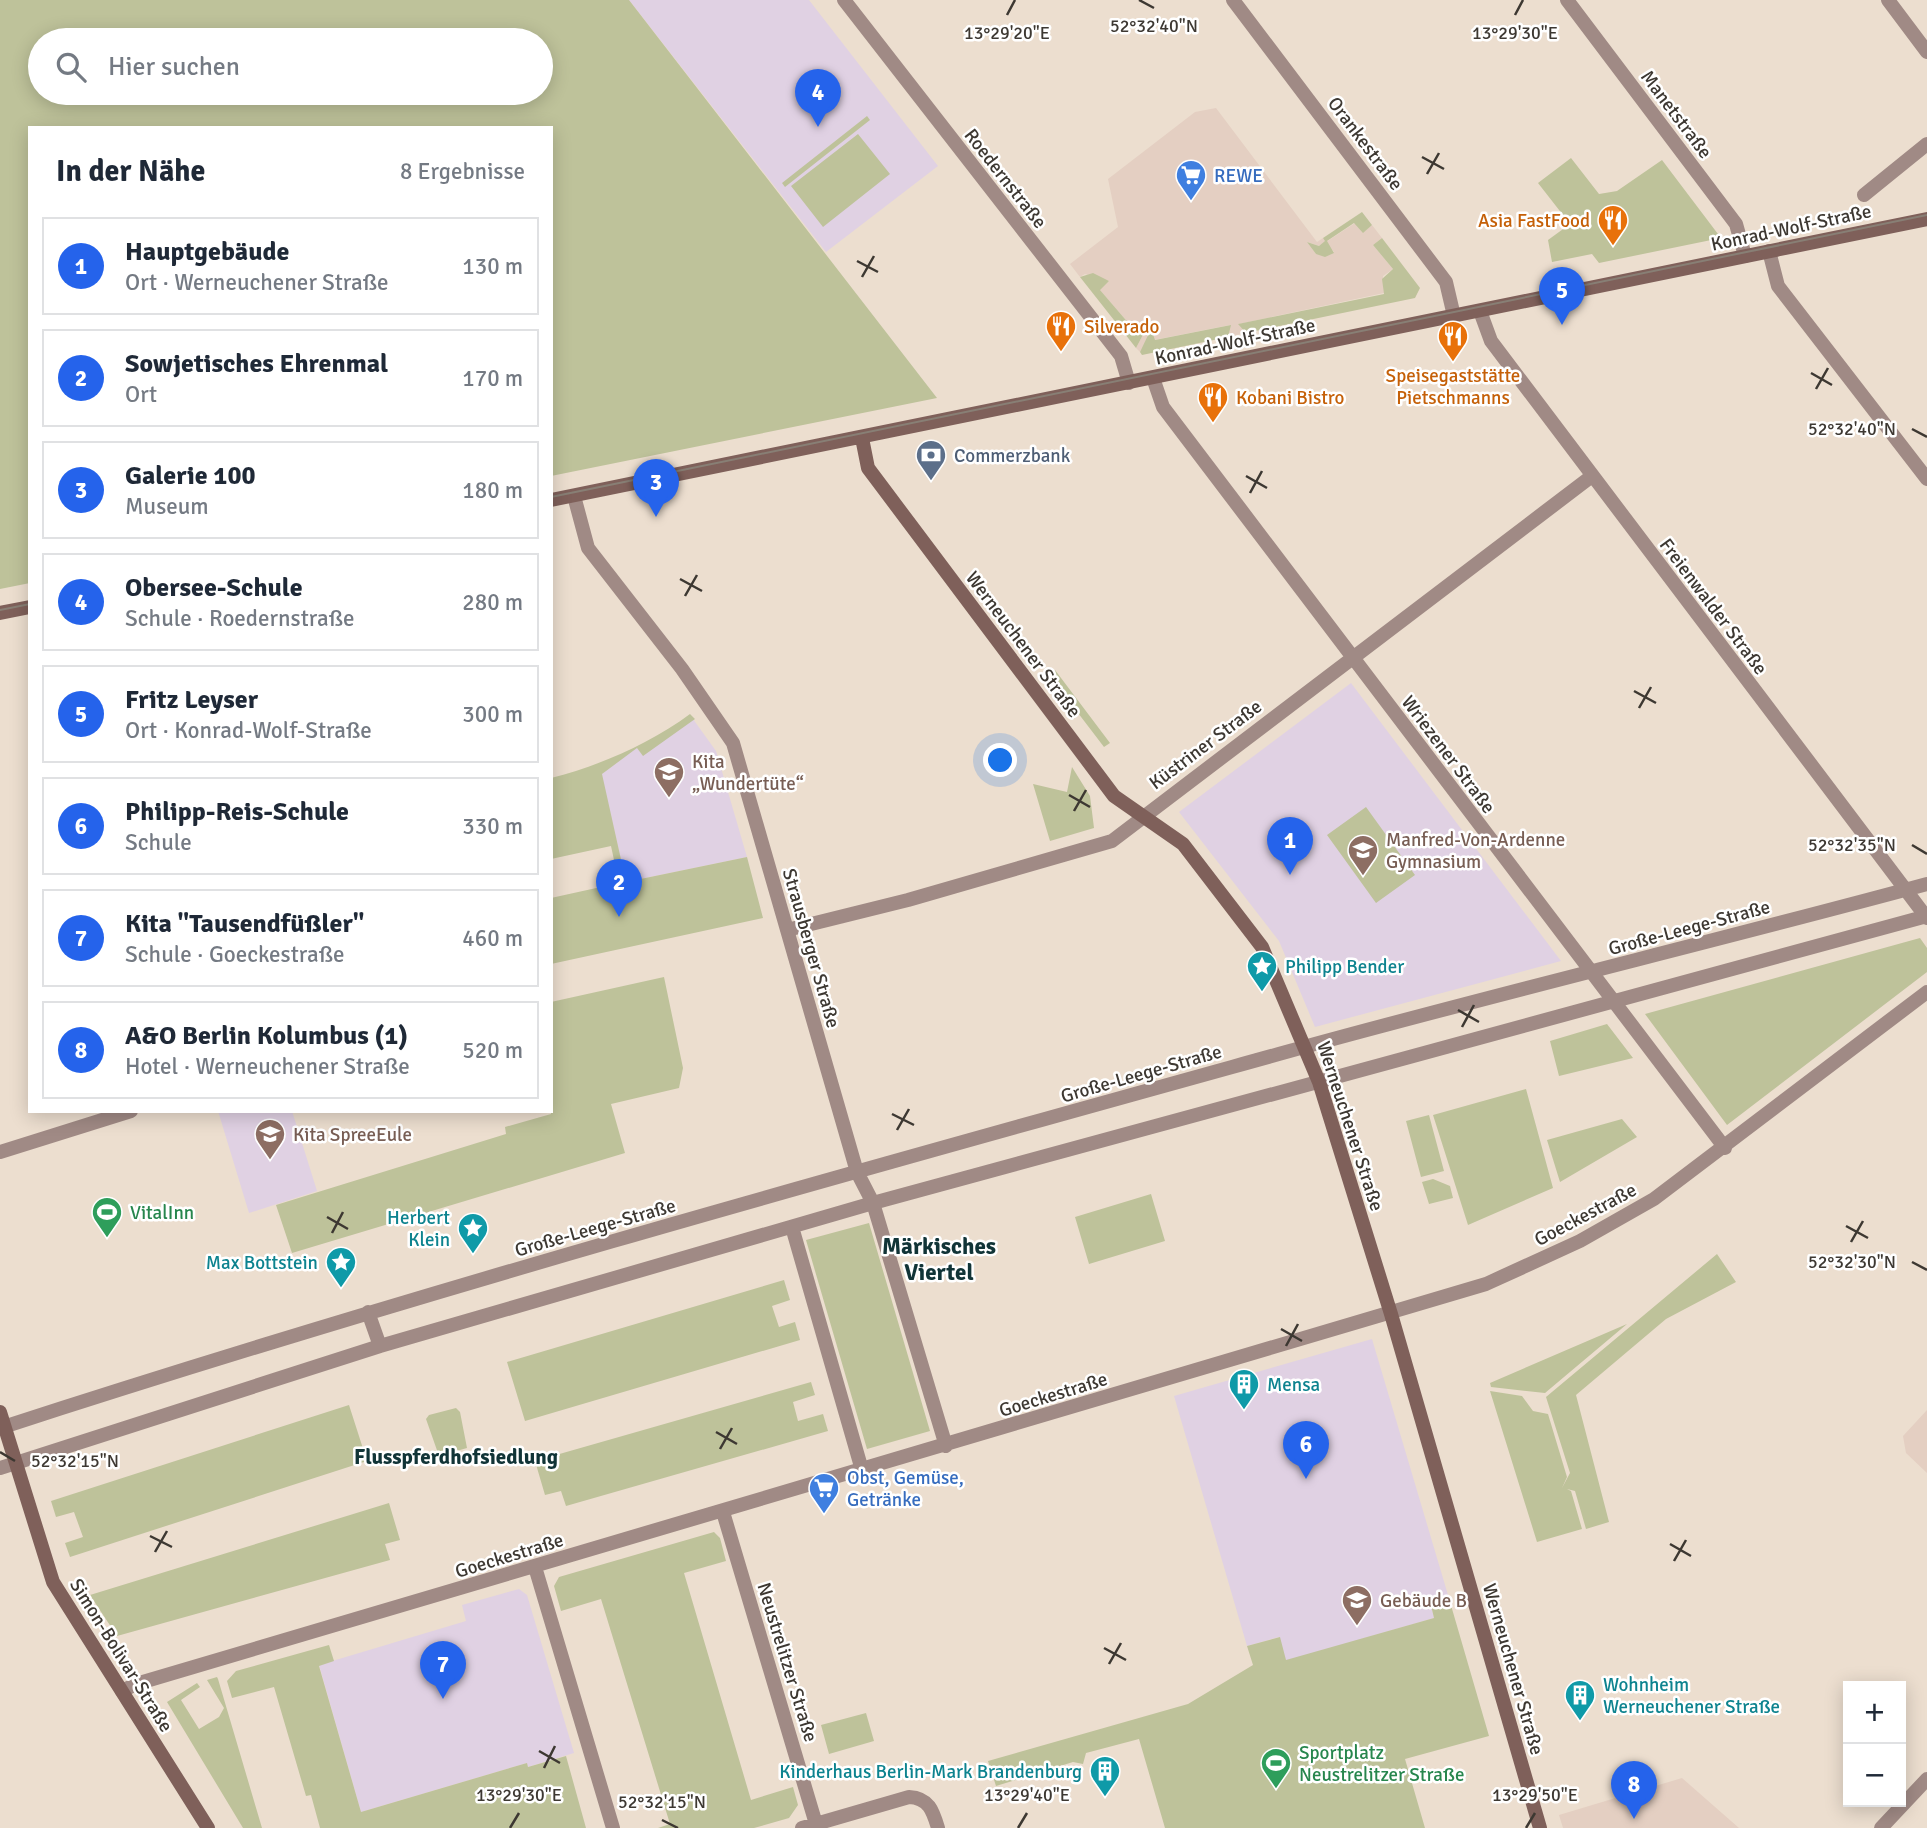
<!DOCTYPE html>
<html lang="de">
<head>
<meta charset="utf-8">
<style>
  body { margin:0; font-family:Signika,sans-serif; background:#f6f6f7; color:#1f2937 }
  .controls { position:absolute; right:21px; bottom:21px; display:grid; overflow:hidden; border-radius:0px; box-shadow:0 4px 18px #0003 }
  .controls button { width:63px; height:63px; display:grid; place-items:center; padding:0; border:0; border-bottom:2px solid #e0e1e3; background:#fff; color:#1f2937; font:35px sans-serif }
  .you { position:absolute; left:1001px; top:761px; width:24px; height:24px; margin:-18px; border:5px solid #fff; border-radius:50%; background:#1a73e8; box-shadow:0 0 0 10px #1a73e833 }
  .badge { display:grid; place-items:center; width:46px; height:46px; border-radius:50%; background:#2563eb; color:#fff; font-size:23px; font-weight:700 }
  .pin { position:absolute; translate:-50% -58px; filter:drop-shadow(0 2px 4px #0008) }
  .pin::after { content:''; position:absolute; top:37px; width:24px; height:21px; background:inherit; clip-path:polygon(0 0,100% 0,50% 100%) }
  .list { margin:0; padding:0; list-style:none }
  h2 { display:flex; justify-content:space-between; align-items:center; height:91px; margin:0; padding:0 28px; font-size:30px }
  h2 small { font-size:23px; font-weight:400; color:#747a83 }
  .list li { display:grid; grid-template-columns:46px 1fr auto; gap:21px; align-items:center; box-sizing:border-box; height:98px; margin:0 14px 14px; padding:0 14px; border:2px solid #e0e1e3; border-radius:0px }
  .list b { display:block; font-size:26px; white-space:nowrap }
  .list p { margin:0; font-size:23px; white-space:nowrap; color:#747a83 }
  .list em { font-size:23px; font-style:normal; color:#747a83 }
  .icon { flex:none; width:38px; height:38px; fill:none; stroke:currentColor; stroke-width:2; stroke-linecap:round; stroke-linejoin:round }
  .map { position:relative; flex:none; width:1927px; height:1828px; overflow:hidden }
  .search { position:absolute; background:#fff; box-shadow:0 4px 18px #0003; left:28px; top:28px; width:525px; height:77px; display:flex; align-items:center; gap:18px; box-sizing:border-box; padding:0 24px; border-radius:38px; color:#747a83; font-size:26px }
  .panel { position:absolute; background:#fff; box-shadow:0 4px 18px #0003; left:28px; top:126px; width:525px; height:987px; border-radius:0px }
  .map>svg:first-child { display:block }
  .commercial { fill:#e4cfc2 }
  .education { fill:#e0d1e3 }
  .green { fill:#bec29a; fill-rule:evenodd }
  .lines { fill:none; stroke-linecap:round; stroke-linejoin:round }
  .street { stroke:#a08a85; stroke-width:14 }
  .secondary { stroke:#7f605a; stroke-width:14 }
  .tram { stroke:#887f75; stroke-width:2 }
  .ticks { fill:none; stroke:#3d3832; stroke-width:2.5 }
  .labels { text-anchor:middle; stroke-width:5; stroke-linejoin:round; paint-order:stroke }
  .street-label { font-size:19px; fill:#3d3832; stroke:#fff }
  .shop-label { font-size:19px; fill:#366cbe; stroke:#fff; text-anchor:start }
  .food-label { font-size:19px; fill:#c56008; stroke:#fff; text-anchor:start }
  .service-label { font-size:19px; fill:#4e5e75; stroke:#fff; text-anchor:start }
  .education-label { font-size:19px; fill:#785e54; stroke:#fff; text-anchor:start }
  .culture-label { font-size:19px; fill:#0d838f; stroke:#fff; text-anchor:start }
  .leisure-label { font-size:19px; fill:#27864d; stroke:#fff; text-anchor:start }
  .neighbourhood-label { font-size:21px; font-weight:bold; fill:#113437; stroke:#fff }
  .quarter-label { font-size:23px; font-weight:bold; fill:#113437; stroke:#fff }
  .ticks-label { font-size:18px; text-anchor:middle; fill:#3d3832; stroke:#fff; stroke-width:5; stroke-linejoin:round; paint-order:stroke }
</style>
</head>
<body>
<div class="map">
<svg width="1927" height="1828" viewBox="0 0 1927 1828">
  <rect width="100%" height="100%" fill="#ecdecf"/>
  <!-- commercial -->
  <path class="commercial" d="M 1216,108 L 1317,242 L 1323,238 L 1326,241 L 1319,246 L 1307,242 L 1316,254 L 1334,252 L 1326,242 L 1355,223 L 1363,232 L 1372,225 L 1382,238 L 1373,245 L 1393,269 L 1383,276 L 1384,293 L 1239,324 L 1246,333 L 1228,337 L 1230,325 L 1154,340 L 1152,330 L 1140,352 L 1136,348 L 1146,329 L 1137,333 L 1099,289 L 1109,281 L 1085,274 L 1080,277 L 1070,264 L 1118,227 L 1108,179 L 1195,112 Z
    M 1927,1410 L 1927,1473 L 1906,1453 L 1903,1436 Z
    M 1682,1778 L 1739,1828 L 1563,1828 L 1559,1815 Z"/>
  <!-- education -->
  <path class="education" d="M 629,0 L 809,0 L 938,166 L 826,252 Z
    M 1351,683 L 1561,961 L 1315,1027 L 1279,941 L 1179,812 Z
    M 693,719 L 716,751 L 747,857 L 626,882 L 601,773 L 637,747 Z
    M 218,1111 L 292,1111 L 317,1191 L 249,1213 Z
    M 1372,1339 L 1448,1595 L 1430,1601 L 1434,1618 L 1286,1661 L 1279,1637 L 1247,1646 L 1174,1396 Z
    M 519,1589 L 527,1595 L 574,1753 L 528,1767 L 527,1763 L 361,1812 L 319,1665 L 466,1621 L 462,1605 Z"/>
  <!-- green -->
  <path class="green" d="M 0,0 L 629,0 L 937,398 L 551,476 L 551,128 L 30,128 L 30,583 L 0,589 ZM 40,40 L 541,40 L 541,93 L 40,93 Z
    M 867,116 L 870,120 L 785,187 L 782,183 Z
    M 858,134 L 890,174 L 823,227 L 791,186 Z
    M 1571,158 L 1599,194 L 1617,191 L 1662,160 L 1721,238 L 1599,263 L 1592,254 L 1552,262 L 1548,240 L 1570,224 L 1538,183 Z
    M 1362,212 L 1372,225 L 1363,233 L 1354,223 L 1327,241 L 1334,253 L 1325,257 L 1316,254 L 1307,242 L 1319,246 L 1325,241 L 1323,238 Z
    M 1382,238 L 1420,288 L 1415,298 L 1246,333 L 1238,324 L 1384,294 L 1382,279 L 1393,269 L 1373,245 Z
    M 1093,273 L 1109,281 L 1100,290 L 1137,333 L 1146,329 L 1136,348 L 1080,277 Z
    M 1231,325 L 1228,337 L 1142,355 L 1140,352 L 1151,329 L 1155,340 Z
    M 1055,670 L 1110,743 L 1104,747 L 1049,675 Z
    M 690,714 L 695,719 L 643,756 L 637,748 L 602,774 L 626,882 L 747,857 L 763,918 L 551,964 L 551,898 L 619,883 L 611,846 L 551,859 L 551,778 C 599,766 651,743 690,714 Z
    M 1072,767 L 1090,796 L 1094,828 L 1050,841 L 1033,784 L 1067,792 Z
    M 1366,807 L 1415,875 L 1376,903 L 1327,835 Z
    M 1920,938 L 1927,948 L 1927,972 L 1727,1125 L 1645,1014 Z
    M 664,977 L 683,1068 L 679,1088 L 611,1104 L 625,1153 L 292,1253 L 276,1205 L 506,1134 L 505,1127 L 551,1114 L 551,1002 Z
    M 1607,1024 L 1633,1058 L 1559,1076 L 1550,1041 Z
    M 1526,1089 L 1553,1188 L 1468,1225 L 1433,1115 Z
    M 1429,1115 L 1444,1171 L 1421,1177 L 1406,1121 Z
    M 1622,1119 L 1637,1137 L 1560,1182 L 1547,1140 Z
    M 1433,1179 L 1450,1186 L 1453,1198 L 1429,1204 L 1422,1182 Z
    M 1151,1194 L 1165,1241 L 1089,1264 L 1075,1217 Z
    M 869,1223 L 930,1431 L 867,1449 L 806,1240 Z
    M 1717,1254 L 1736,1282 L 1666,1319 L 1576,1395 L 1609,1522 L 1586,1529 L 1575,1491 L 1567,1489 L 1571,1491 L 1582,1529 L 1537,1542 L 1490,1391 L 1522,1396 L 1533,1411 L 1548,1414 L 1567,1477 L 1562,1488 L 1570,1473 L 1546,1397 Z
    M 784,1280 L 790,1300 L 772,1306 L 779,1327 L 795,1322 L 800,1340 L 525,1421 L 507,1362 Z
    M 1627,1324 L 1545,1393 L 1491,1387 L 1490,1383 Z
    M 811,1382 L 815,1395 L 793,1402 L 798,1421 L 823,1414 L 828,1431 L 566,1506 L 561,1491 L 545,1495 L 535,1461 Z
    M 349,1405 L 367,1461 L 70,1557 L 65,1543 L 83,1537 L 74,1512 L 56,1517 L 51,1501 Z
    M 456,1408 L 460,1412 L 467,1448 L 439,1456 L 426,1419 L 429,1415 Z
    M 389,1503 L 400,1540 L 385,1544 L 390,1560 L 117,1636 L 90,1595 Z
    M 714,1532 L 720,1538 L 726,1561 L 684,1573 L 751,1800 L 793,1787 L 798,1805 L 789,1818 L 754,1828 L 658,1828 L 670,1824 L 601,1599 L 561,1611 L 554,1586 L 559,1577 Z
    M 1448,1595 L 1489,1736 L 1405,1759 L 1425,1828 L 1165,1828 L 1139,1739 L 1086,1753 L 1083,1764 L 1073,1762 L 996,1786 L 988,1761 L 1188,1704 L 1253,1665 L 1247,1646 L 1280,1637 L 1286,1660 L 1434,1618 L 1430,1601 Z
    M 329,1645 L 334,1661 L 319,1666 L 361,1812 L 527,1763 L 528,1767 L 566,1756 L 586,1828 L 320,1828 L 311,1795 L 306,1796 L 274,1687 L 232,1698 L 227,1681 L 236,1671 Z
    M 217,1677 L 218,1679 L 262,1828 L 243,1828 L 167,1702 L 197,1683 L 200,1687 L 181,1700 L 199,1729 L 219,1717 L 224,1708 L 207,1680 Z
    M 866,1713 L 874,1741 L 829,1754 L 821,1725 Z"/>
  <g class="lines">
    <!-- street -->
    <path class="street" d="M 844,0 L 1121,356 L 1129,383
      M 1233,0 L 1446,282 L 1454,316
      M 1567,0 L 1736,224 L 1745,256
      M 1888,0 L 1927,52
      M 1864,195 L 1927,144
      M 1769,251 L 1778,286 L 1927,479
      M 1480,311 L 1491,341 L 1927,918
      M 1153,378 L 1163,407 L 1725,1148
      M 574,496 L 588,548 L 682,669 L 733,743 L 857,1172 L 873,1203 L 946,1446
      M 787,930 L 908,900 L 1112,841 L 1592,476
      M 0,1152 L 131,1111
      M 792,1227 L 862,1470
      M 368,1312 L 380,1346
      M 0,1428 C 431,1288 868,1168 1304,1047 C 1511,990 1720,940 1927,884
      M 0,1468 L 380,1346 L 873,1203 L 1927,916
      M 723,1512 L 816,1824
      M 535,1567 L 613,1828
      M 122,1691 L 136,1684 L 1486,1284 L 1580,1241 L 1654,1199 L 1927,992
      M 802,1828 L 909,1797 C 929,1798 933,1811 938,1828
      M 1881,1828 L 1927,1779"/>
    <!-- secondary -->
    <path class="secondary" d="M 862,438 L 868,468 L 1114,796 L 1183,844 L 1262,947 L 1319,1082 L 1391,1314 L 1540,1828
      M 551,500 L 1927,219
      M 0,613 L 30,607
      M 0,1412 L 53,1582 L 208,1828"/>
    <!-- tram -->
    <path class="tram" d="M 551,497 L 1927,215
      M 0,610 L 30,604"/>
  </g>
  <!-- ticks -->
  <path class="ticks" d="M 1139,0 L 1154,8M 1007,15 L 1015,0M 1515,15 L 1523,0M 1422,157 L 1444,169M 1427,174 L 1439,153M 857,261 L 878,272M 862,277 L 874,256M 1811,373 L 1832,385M 1816,389 L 1828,368M 1912,429 L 1927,437M 1246,476 L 1267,488M 1250,493 L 1262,471M 680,579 L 702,591M 685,596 L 697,575M 1634,691 L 1656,703M 1639,708 L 1651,687M 1069,795 L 1090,807M 1074,811 L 1086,790M 1912,845 L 1927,854M 1458,1010 L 1479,1022M 1462,1027 L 1474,1005M 892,1114 L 914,1125M 897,1130 L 909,1109M 327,1217 L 348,1229M 1846,1226 L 1868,1238M 332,1233 L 343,1212M 1851,1242 L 1863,1221M 1912,1262 L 1927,1270M 1281,1329 L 1302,1341M 1286,1346 L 1298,1324M 716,1432 L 737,1444M 720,1449 L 732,1428M 0,1452 L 15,1461M 150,1536 L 172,1547M 1670,1544 L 1691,1556M 155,1552 L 167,1531M 1674,1561 L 1686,1540M 1104,1648 L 1126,1660M 1109,1664 L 1121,1643M 539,1751 L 560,1763M 544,1768 L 555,1746M 662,1820 L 678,1828M 510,1828 L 519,1813M 1018,1828 L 1027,1813M 1526,1828 L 1535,1813"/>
  <!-- icons -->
  <defs>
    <g id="supermarket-pin" transform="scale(1.575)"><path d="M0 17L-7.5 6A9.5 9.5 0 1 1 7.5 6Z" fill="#3f7fe0" stroke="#fff"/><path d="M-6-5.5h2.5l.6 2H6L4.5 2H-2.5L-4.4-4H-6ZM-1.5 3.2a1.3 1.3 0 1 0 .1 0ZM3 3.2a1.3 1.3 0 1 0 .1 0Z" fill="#fff"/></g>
    <g id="restaurant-pin" transform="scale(1.575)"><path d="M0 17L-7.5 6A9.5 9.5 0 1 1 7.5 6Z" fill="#e8710a" stroke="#fff"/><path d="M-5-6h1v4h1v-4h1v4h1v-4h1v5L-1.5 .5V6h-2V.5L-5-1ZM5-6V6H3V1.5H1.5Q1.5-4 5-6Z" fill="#fff"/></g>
    <g id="bank-pin" transform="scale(1.575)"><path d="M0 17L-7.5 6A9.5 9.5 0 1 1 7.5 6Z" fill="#5c6f8a" stroke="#fff"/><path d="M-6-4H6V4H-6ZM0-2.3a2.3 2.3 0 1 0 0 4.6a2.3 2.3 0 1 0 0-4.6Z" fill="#fff"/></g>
    <g id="school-pin" transform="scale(1.575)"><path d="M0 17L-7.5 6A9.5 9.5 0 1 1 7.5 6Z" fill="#8d6e63" stroke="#fff"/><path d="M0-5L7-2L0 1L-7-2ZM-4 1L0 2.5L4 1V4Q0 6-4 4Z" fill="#fff"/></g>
    <g id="sight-pin" transform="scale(1.575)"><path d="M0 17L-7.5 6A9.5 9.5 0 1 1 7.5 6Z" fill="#0f9aa8" stroke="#fff"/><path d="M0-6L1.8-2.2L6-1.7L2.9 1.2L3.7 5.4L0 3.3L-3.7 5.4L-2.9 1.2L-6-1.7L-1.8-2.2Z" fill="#fff"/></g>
    <g id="stadium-pin" transform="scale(1.575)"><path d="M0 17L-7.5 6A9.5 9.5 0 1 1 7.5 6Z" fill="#2e9e5b" stroke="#fff"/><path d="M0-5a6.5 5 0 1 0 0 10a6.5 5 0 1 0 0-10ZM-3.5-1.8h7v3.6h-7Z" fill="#fff"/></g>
    <g id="building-pin" transform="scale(1.575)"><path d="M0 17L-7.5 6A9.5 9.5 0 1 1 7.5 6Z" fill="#0f9aa8" stroke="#fff"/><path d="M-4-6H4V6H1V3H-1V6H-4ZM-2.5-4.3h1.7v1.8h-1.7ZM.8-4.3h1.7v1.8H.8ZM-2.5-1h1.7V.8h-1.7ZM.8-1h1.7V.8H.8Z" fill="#fff"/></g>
  </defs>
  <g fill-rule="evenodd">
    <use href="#supermarket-pin" x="1191" y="175"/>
    <use href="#restaurant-pin" x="1613" y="220"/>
    <use href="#restaurant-pin" x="1061" y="326"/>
    <use href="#restaurant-pin" x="1453" y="336"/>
    <use href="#restaurant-pin" x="1213" y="397"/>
    <use href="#bank-pin" x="931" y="455"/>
    <use href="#school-pin" x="669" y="772"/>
    <use href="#school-pin" x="1363" y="850"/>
    <use href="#sight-pin" x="1262" y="966"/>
    <use href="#school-pin" x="270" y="1134"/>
    <use href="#stadium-pin" x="107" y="1212"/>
    <use href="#sight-pin" x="473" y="1228"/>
    <use href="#sight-pin" x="341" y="1262"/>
    <use href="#building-pin" x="1244" y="1384"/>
    <use href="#supermarket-pin" x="824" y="1488"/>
    <use href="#school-pin" x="1357" y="1600"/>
    <use href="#building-pin" x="1580" y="1695"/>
    <use href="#stadium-pin" x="1276" y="1763"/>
    <use href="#building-pin" x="1105" y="1771"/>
  </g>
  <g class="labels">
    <!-- street labels -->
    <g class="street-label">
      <text transform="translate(1677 114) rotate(53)" y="7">Manetstraße</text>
      <text transform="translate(1366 143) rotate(53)" y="7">Orankestraße</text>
      <text transform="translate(1006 178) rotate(52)" y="7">Roedernstraße</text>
      <text transform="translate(1791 227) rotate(-12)" y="7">Konrad-Wolf-Straße</text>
      <text transform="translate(1235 341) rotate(-12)" y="7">Konrad-Wolf-Straße</text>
      <text transform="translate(1714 606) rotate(53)" y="7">Freienwalder Straße</text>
      <text transform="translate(1024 644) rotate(53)" y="7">Werneuchener Straße</text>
      <text transform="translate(1205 744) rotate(-37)" y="7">Küstriner Straße</text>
      <text transform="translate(1449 754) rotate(53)" y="7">Wriezener Straße</text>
      <text transform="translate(1689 927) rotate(-15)" y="7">Große-Leege-Straße</text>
      <text transform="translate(812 948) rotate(74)" y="7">Strausberger Straße</text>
      <text transform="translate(1141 1073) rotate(-16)" y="7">Große-Leege-Straße</text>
      <text transform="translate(1351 1126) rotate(72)" y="7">Werneuchener Straße</text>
      <text transform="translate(1585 1214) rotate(-28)" y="7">Goeckestraße</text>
      <text transform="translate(595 1227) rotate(-16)" y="7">Große-Leege-Straße</text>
      <text transform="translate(1053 1394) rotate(-17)" y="7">Goeckestraße</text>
      <text transform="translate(509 1555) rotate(-17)" y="7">Goeckestraße</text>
      <text transform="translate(122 1655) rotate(58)" y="7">Simon-Bolivar-Straße</text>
      <text transform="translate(788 1662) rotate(73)" y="7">Neustrelitzer Straße</text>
      <text transform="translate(1514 1669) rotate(74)" y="7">Werneuchener Straße</text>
    </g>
    <!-- shop labels -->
    <g class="shop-label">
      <text x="1214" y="182">REWE</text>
      <text x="847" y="1484">Obst, Gemüse,<tspan x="847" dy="22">Getränke</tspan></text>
    </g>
    <!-- food labels -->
    <g class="food-label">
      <text x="1590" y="227" text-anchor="end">Asia FastFood</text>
      <text x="1084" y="333">Silverado</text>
      <text x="1453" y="382" text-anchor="middle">Speisegaststätte<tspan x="1453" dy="22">Pietschmanns</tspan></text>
      <text x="1236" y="404">Kobani Bistro</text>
    </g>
    <!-- service labels -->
    <g class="service-label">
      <text x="954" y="462">Commerzbank</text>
    </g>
    <!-- education labels -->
    <g class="education-label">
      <text x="692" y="768">Kita<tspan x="692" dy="22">„Wundertüte“</tspan></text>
      <text x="1386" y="846">Manfred-Von-Ardenne<tspan x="1386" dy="22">Gymnasium</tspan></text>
      <text x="293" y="1141">Kita SpreeEule</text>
      <text x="1380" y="1607">Gebäude B</text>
    </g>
    <!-- culture labels -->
    <g class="culture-label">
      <text x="1285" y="973">Philipp Bender</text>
      <text x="450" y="1224" text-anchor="end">Herbert<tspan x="450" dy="22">Klein</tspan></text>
      <text x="318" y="1269" text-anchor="end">Max Bottstein</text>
      <text x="1267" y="1391">Mensa</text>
      <text x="1603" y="1691">Wohnheim<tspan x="1603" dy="22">Werneuchener Straße</tspan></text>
      <text x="1082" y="1778" text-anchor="end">Kinderhaus Berlin-Mark Brandenburg</text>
    </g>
    <!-- leisure labels -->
    <g class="leisure-label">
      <text x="130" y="1219">VitalInn</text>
      <text x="1299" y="1759">Sportplatz<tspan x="1299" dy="22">Neustrelitzer Straße</tspan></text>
    </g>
    <!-- neighbourhood labels -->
    <g class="neighbourhood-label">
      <text x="456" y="1464">Flusspferdhofsiedlung</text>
    </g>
    <!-- quarter labels -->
    <g class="quarter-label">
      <text x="939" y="1254">Märkisches<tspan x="939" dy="26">Viertel</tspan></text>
    </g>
  </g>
  <g class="ticks-label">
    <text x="1154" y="32">52°32'40"N</text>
    <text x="1007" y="39">13°29'20"E</text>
    <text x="1515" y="39">13°29'30"E</text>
    <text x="1852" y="435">52°32'40"N</text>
    <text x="1852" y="851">52°32'35"N</text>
    <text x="1852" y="1268">52°32'30"N</text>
    <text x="75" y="1467">52°32'15"N</text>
    <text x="519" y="1801">13°29'30"E</text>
    <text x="1027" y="1801">13°29'40"E</text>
    <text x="1535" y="1801">13°29'50"E</text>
    <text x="662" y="1808">52°32'15"N</text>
  </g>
</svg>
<div class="controls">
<button>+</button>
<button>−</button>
</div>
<div class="you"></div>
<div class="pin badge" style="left:1290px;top:875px">1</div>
<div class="pin badge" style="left:619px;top:917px">2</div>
<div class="pin badge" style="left:656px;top:517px">3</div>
<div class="pin badge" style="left:818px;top:127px">4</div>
<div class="pin badge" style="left:1562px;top:325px">5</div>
<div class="pin badge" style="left:1306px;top:1479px">6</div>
<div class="pin badge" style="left:443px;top:1699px">7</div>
<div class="pin badge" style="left:1634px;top:1819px">8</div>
<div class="search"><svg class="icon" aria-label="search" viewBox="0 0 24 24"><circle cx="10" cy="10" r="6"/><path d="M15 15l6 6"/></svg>Hier suchen</div>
<section class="panel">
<h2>In der Nähe<small>8 Ergebnisse</small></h2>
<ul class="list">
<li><span class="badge">1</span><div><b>Hauptgebäude</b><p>Ort · Werneuchener Straße</p></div><em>130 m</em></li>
<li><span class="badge">2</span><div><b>Sowjetisches Ehrenmal</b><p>Ort</p></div><em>170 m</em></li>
<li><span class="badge">3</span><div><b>Galerie 100</b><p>Museum</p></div><em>180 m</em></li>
<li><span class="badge">4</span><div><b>Obersee-Schule</b><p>Schule · Roedernstraße</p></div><em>280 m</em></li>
<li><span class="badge">5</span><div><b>Fritz Leyser</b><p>Ort · Konrad-Wolf-Straße</p></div><em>300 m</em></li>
<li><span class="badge">6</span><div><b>Philipp-Reis-Schule</b><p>Schule</p></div><em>330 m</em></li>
<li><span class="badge">7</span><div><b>Kita &quot;Tausendfüßler&quot;</b><p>Schule · Goeckestraße</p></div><em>460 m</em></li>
<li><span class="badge">8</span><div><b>A&amp;O Berlin Kolumbus (1)</b><p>Hotel · Werneuchener Straße</p></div><em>520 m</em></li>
</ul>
</section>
</div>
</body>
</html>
